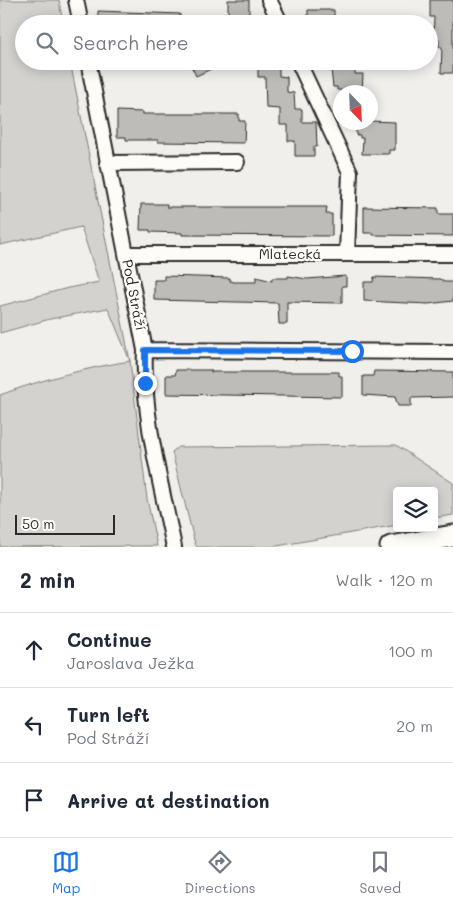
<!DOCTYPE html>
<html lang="en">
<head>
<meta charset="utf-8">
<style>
  body { margin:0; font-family:Mali,sans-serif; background:#f2f2f3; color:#1f2937 }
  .controls { position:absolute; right:15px; bottom:15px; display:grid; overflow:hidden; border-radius:5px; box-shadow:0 2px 12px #0003 }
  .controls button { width:45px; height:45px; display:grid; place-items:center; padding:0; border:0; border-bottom:1px solid #e0e1e3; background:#fff; color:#1f2937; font:25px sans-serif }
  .compass { position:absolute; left:333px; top:85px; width:45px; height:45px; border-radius:50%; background:#fff; box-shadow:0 2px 12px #0003; rotate:157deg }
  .scale { position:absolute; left:15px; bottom:12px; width:100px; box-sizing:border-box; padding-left:5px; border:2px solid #2b2b2b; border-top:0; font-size:14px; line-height:18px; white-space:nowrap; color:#2b2b2b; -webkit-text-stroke:4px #fdfcf7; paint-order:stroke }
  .stop { position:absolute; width:15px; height:15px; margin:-11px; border:4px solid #1a73e8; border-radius:50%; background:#fff }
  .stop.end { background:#1a73e8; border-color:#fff; box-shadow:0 1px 5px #0008 }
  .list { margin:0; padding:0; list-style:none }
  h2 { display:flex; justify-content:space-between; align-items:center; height:65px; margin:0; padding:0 20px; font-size:21px }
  h2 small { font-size:16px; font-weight:400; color:#747a83 }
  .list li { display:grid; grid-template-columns:32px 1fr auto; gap:15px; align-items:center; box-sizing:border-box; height:75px; padding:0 20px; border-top:1px solid #e0e1e3 }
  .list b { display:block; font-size:19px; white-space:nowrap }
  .list p { margin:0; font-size:16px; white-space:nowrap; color:#747a83 }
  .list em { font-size:16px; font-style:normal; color:#747a83 }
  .icon { flex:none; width:28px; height:28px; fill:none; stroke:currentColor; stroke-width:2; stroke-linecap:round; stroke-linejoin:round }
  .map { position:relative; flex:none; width:453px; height:547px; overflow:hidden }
  .search { position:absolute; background:#fff; box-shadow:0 2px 12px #0003; left:15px; right:15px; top:15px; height:55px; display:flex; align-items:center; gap:12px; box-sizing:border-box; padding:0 18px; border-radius:28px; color:#747a83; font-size:19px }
  .sheet { height:290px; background:#fff }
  nav { display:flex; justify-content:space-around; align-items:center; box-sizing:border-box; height:70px; border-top:1px solid #e0e1e3; background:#fff; font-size:14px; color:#747a83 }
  nav a { display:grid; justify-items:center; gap:2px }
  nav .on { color:#1a73e8 }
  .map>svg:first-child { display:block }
  .green { fill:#d3d2cf; stroke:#7f7e7d }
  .building { fill:#bdbcb8; stroke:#2b2b2b }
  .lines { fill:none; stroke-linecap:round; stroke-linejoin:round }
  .minor-casing { stroke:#2b2b2b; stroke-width:18 }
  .primary-casing { stroke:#2b2b2b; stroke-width:25 }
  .minor { stroke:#fdfcf7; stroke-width:14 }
  .primary { stroke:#fdfcf7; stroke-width:21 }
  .route { stroke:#1a73e8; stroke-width:6 }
  .labels { text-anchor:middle; stroke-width:4.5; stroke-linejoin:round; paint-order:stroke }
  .street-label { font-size:14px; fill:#2b2b2b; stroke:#fdfcf7 }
</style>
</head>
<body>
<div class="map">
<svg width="453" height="547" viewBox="0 0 453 547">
  <rect width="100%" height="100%" fill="#f0efeb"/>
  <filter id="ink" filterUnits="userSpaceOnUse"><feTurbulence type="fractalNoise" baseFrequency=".02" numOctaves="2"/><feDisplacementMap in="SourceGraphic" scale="10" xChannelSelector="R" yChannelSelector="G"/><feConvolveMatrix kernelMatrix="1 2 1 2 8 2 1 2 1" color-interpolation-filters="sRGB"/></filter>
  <g filter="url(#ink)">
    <!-- green -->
    <path class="green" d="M 0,0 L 59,0 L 63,24 L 24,24 L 24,61 L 70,61 L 130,361 L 147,499 L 157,546 L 0,547 L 0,395 C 43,379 86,368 130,361 L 108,308 L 50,319 L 0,333 L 0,306 L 68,288 L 99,282 L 81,227 L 0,245 Z
      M 396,445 L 453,483 L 453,515 L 434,518 L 434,491 L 397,491 L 397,525 L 271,547 L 197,547 L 195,544 L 172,452 L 178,447 Z"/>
    <!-- building -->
    <path class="building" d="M 228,0 L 249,0 L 249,24 L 228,22 Z
      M 430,0 L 453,0 L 453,73 L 441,73 L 442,47 L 439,47 L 439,39 L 433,39 L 434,17 L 430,17 Z
      M 308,10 L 334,10 L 334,20 L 328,20 L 328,24 L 308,24 Z
      M 98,11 L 180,14 L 180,24 L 98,24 Z
      M 189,61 L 228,61 L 196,76 Z
      M 258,61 L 279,61 L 279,76 L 287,77 L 287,92 L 294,93 L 295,109 L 302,109 L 302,122 L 316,122 L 317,147 L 314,147 L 314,156 L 295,156 L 295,141 L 288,141 L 288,125 L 280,125 L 280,109 L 266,108 L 265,77 L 258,77 Z
      M 330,61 L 355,61 L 355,74 L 363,74 L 362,92 L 341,92 L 341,90 L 337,90 L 337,87 L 333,87 Z
      M 117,111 L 143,112 L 143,114 L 239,114 L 239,121 L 245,121 L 244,143 L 158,142 L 158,140 L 126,140 L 126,137 L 117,137 Z
      M 370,121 L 395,122 L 395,150 L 389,150 L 389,154 L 362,154 L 363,138 L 360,138 L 360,135 L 356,135 L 356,122 Z
      M 141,204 L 167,204 L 167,207 L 327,207 L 326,214 L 332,214 L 332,236 L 182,235 L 182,233 L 150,232 L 150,230 L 140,230 Z
      M 364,207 L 438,208 L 438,214 L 453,214 L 453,236 L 373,235 L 373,233 L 364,233 Z
      M 164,276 L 230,278 L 230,281 L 234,282 L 256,282 L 256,277 L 272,281 L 272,278 L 288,278 L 288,276 L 307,279 L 346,276 L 346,286 L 342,286 L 342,303 L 287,302 L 287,324 L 279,324 L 278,303 L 154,300 L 154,280 L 164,280 Z
      M 374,277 L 440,279 L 444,282 L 453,282 L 453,301 L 428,304 L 364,301 L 364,282 L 373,282 Z
      M 176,370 L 211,370 L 211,372 L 339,372 L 339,376 L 342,376 L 342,397 L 166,394 L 166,375 L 175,375 Z
      M 374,371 L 453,372 L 453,397 L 411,398 L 411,406 L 398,406 L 395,397 L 363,395 L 363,376 L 373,376 Z"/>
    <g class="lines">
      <!-- minor casing -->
      <g class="minor-casing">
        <path id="minor" d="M 76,0 L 81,24
          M 269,0 L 281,24
          M 88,61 L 145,350 C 142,416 161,483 174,547
          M 298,61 L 350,172 L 347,254
          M 107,163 L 237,162
          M 126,254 L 453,254
          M 145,350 L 453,352"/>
      </g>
      <!-- primary casing -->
      <g class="primary-casing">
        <path id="primary" d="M 391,547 L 453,536"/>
      </g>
      <!-- minor -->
      <use href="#minor" class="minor"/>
      <!-- primary -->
      <use href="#primary" class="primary"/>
    </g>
  </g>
  <g class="lines" filter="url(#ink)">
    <!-- route -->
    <path class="route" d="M 145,383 L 145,350 L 352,351"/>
  </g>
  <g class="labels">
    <!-- street labels -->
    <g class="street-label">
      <text x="290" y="259">Mlatecká</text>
      <text transform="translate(134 295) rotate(79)" y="5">Pod Stráží</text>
    </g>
  </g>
</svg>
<div class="controls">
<button><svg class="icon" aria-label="layers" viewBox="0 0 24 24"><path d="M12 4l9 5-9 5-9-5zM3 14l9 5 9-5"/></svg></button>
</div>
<svg class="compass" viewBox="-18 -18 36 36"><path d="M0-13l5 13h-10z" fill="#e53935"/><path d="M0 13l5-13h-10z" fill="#747a83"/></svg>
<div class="scale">50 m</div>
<div class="stop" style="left:352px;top:351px"></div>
<div class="stop end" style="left:145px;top:383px"></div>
<div class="search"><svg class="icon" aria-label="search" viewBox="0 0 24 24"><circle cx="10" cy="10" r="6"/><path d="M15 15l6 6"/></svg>Search here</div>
</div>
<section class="sheet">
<h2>2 min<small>Walk · 120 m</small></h2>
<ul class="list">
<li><svg class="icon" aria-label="ahead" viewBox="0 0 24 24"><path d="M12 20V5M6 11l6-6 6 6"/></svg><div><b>Continue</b><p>Jaroslava Ježka</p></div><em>100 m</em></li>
<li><svg class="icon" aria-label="left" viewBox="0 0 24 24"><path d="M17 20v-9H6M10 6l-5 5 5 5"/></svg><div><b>Turn left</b><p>Pod Stráží</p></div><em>20 m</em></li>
<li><svg class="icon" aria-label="arrive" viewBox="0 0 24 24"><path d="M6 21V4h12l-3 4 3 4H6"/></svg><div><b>Arrive at destination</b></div></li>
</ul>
</section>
<nav>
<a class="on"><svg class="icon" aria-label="map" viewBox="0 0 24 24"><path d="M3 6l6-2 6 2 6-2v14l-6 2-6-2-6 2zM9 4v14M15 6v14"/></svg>Map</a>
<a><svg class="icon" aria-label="directions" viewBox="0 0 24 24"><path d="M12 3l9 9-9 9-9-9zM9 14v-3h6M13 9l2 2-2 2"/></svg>Directions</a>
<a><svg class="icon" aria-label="saved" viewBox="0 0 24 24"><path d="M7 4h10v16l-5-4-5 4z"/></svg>Saved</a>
</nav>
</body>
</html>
